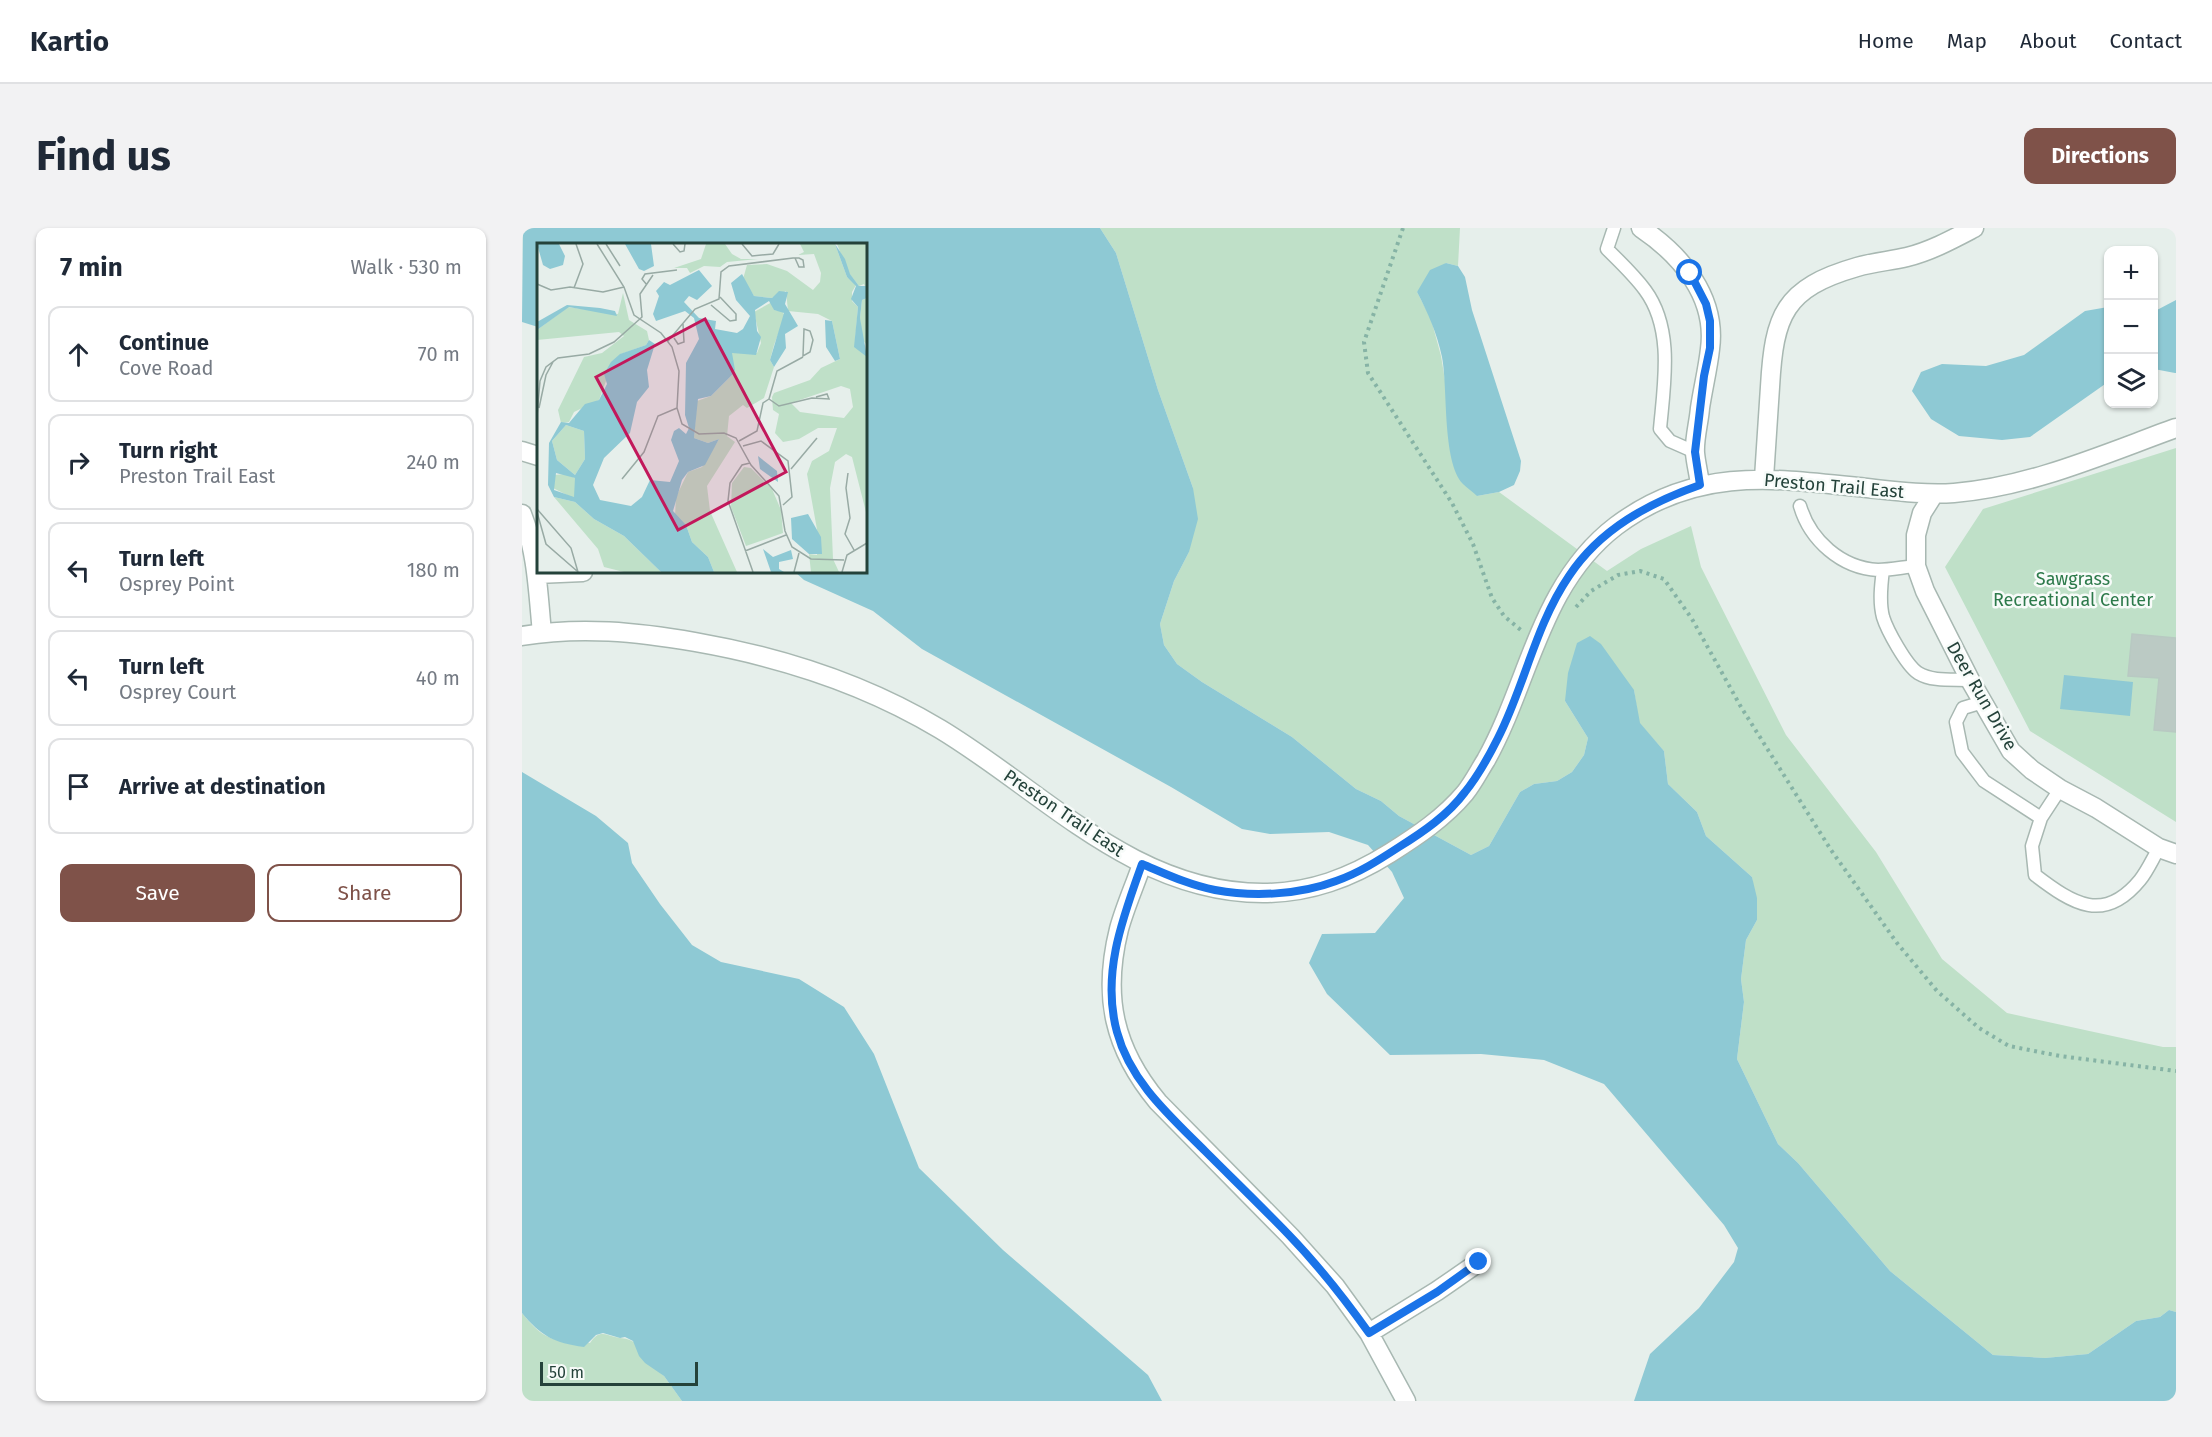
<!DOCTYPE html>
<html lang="en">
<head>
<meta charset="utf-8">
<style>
  body { margin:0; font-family:"Fira Sans",sans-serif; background:#f2f2f3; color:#1f2937 }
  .controls { position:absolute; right:18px; top:18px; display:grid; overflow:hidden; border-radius:12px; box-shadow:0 2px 4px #0004 }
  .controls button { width:54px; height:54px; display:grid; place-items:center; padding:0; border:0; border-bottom:2px solid #e0e1e3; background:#fff; color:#1f2937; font:30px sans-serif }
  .scale { position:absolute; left:18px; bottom:15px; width:158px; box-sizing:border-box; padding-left:6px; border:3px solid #24423a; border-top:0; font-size:16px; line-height:21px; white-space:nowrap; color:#24423a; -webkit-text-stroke:4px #f7fbf9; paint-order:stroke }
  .stop { position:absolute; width:18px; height:18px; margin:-14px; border:4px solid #1a73e8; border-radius:50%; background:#fff }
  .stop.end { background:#1a73e8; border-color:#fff; box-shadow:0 2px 6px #0008 }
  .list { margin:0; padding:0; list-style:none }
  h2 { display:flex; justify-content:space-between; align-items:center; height:78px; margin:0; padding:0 24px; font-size:26px }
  h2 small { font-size:20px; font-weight:400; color:#747a83 }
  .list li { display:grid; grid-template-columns:39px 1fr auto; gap:18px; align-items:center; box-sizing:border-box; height:96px; margin:0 12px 12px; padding:0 12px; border:2px solid #e0e1e3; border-radius:12px }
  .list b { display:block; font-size:22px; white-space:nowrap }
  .list p { margin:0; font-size:20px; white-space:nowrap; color:#747a83 }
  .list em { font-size:20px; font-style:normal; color:#747a83 }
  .actions { display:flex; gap:12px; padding:18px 24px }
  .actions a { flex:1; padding:14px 0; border:2px solid #7f5249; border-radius:12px; text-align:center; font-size:21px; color:#7f5249 }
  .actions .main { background:#7f5249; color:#fff }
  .icon { flex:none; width:33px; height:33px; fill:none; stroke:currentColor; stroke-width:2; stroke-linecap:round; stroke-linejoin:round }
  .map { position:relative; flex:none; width:1654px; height:1173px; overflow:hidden; border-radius:12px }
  header { display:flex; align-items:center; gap:36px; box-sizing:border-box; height:84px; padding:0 30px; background:#fff; border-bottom:2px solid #e0e1e3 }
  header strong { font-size:28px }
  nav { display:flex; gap:33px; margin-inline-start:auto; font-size:21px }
  .intro { display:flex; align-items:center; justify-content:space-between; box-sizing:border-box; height:144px; padding:0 36px }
  h1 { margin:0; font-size:42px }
  .button { padding:15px 27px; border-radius:12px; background:#7f5249; color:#fff; font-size:21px; font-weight:700 }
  main { display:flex; gap:36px; padding:0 36px }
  aside { flex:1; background:#fff; border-radius:12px; box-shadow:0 2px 4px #0004 }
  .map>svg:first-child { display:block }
  .green { fill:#bfe0c8 }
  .water { fill:#8ec9d4 }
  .building { fill:#bbcac4; stroke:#b8c9c2; stroke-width:1.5 }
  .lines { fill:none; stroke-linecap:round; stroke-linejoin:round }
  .service-casing { stroke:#a8b8b2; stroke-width:15 }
  .minor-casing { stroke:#a8b8b2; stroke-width:21 }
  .path { stroke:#86b3a5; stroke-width:4; stroke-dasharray:3 4.5; stroke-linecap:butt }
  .service { stroke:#fff; stroke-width:12 }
  .minor { stroke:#fff; stroke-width:18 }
  .route { stroke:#1a73e8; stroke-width:8 }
  .labels { text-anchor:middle; stroke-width:5; stroke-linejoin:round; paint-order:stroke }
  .street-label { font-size:18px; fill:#24423a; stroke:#f7fbf9 }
  .park-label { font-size:18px; fill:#2d7a4b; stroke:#f7fbf9 }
  .inset-road { fill:none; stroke:#98aaa4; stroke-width:1.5 }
  .view { fill:#c2185b; fill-opacity:0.15; stroke:#c2185b; stroke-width:3 }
  .inset-edge { fill:none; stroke:#24423a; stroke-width:3 }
</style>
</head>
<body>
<header>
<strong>Kartio</strong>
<nav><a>Home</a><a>Map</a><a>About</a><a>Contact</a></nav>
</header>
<div class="intro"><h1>Find us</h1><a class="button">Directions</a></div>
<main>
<aside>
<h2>7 min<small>Walk · 530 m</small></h2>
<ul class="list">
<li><svg class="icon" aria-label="ahead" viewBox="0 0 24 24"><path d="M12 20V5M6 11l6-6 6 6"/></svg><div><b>Continue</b><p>Cove Road</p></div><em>70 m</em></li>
<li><svg class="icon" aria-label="right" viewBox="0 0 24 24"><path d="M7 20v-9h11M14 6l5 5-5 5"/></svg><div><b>Turn right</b><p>Preston Trail East</p></div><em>240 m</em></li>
<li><svg class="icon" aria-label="left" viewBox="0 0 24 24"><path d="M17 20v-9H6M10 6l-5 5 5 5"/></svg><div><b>Turn left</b><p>Osprey Point</p></div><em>180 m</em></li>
<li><svg class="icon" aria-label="left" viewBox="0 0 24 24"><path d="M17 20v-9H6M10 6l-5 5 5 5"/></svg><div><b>Turn left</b><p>Osprey Court</p></div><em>40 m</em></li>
<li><svg class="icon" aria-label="arrive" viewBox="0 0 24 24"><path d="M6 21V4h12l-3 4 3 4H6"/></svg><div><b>Arrive at destination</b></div></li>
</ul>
<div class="actions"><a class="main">Save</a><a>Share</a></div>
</aside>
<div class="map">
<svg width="1654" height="1173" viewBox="0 0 1654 1173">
  <rect width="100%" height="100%" fill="#e6efeb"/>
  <!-- green -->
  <path class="green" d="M 578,0 L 938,0 L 936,38 L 924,35 L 895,64 L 909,91 L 919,128 L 923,152 L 955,268 L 977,264 L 1085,343 L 1119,321 L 1169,298 L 1179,339 L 1264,507 L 1354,624 L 1420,731 L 1485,785 L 1641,819 L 1654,819 L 1654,1084 L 1647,1082 L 1638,1089 L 1614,1093 L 1566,1126 L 1523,1130 L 1471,1127 L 1368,1043 L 1276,935 L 1256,916 L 1215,831 L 1222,774 L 1219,751 L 1224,712 L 1235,692 L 1230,649 L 1184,608 L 1175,584 L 1146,556 L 1142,523 L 1117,495 L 1112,462 L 1043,473 L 1066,510 L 1062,527 L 1050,544 L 1035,553 L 1012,556 L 998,564 L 967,618 L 949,627 L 877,588 L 859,573 L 834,561 L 770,509 L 680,454 L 655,436 L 642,417 L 638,396 L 652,353 L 667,324 L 671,260 L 636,162 L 594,25 Z
    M 1654,220 L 1654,594 L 1508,503 L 1423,339 L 1461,281 Z
    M 0,1085 C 25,1116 31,1111 68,1115 C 76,1103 81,1105 93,1109 C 101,1111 103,1109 112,1114 L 118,1128 L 142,1148 L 160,1173 L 0,1173 Z"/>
  <!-- water -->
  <path class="water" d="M 1,0 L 578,0 L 594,25 L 636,162 L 671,260 L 676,291 L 667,324 L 652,353 L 638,396 L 642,417 L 655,436 L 680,454 L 770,509 L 834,561 L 859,573 L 877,588 L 949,627 L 967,618 L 998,564 L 1012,556 L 1035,553 L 1050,544 L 1062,527 L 1066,510 L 1043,473 L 1046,445 L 1055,415 L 1068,408 L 1079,416 L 1112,462 L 1118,495 L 1142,523 L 1146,556 L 1175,584 L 1184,608 L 1230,649 L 1235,670 L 1235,692 L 1224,712 L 1219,751 L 1222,774 L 1215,831 L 1256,916 L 1276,935 L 1368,1043 L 1471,1127 L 1523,1130 L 1566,1126 L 1614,1093 L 1638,1089 L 1647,1082 L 1654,1084 L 1654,1173 L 1112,1173 L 1128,1126 L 1177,1080 L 1212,1034 L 1216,1020 L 1202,997 L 1082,856 L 1022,832 L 959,826 L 868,827 L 805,766 L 787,735 L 800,706 L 853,705 L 882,670 L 870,644 L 846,617 L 807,604 L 748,606 L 720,601 L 649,559 L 400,421 L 351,383 L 282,352 L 273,344 L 344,344 L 344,16 L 16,16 L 16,99 L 0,94 Z
    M 924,35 L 936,38 L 943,49 L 950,82 L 999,233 L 998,243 L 992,257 L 977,264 L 955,268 C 951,264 945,260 941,256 C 920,234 926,160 920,129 C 915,105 906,85 895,64 L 908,42 Z
    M 1654,72 L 1654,145 L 1653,145 L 1632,141 L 1632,81 L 1635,82 Z
    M 1586,79 L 1586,154 L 1508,209 L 1480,212 L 1437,208 L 1409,191 L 1390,163 L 1399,144 L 1420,136 L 1464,138 L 1502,127 L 1563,83 Z
    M 1542,447 L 1611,454 L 1608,488 L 1538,481 Z
    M 0,544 L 74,588 L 106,615 L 110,635 L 138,676 L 170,717 L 199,734 L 277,751 L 322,779 L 352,826 L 397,940 L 481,1022 L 626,1147 L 640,1173 L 160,1173 L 142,1148 L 123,1135 L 117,1128 L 111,1113 L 103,1109 L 98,1110 L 81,1105 L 74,1107 L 62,1119 C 32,1115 19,1108 0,1085 Z"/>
  <!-- building -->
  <path class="building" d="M 1610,406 L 1654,410 L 1654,504 L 1632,502 L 1637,450 L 1606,448 Z"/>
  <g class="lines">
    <!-- service casing -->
    <g class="service-casing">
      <path id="service" d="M 1092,0 L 1085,21 C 1098,34 1112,47 1123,62 C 1152,101 1142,156 1138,201 L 1148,213 L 1173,224
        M 1278,278 C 1288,312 1319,340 1356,342 C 1368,342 1382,339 1394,338
        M 1361,342 C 1359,357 1357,374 1361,389 C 1365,402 1384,437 1396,445 C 1411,454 1431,451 1448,452
        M 1461,474 L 1441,480 L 1434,494 L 1440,524 L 1462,553 L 1519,590
        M 1538,561 L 1519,590 L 1510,618 L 1513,647 C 1551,676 1582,696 1618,652 C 1626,642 1631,630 1637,620"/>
    </g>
    <!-- minor casing -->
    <g class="minor-casing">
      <path id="minor" d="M 1119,0 C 1159,27 1195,69 1188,121 C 1186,140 1181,160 1178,180 C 1177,194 1172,211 1173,225 C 1174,236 1177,247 1178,257
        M 0,223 L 16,228
        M 1242,250 C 1244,220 1246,189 1248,159 C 1252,87 1262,60 1335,39 C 1352,34 1368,33 1385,29 C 1409,23 1431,11 1452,0
        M 1412,266 L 1400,285 L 1394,307 L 1394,338 L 1403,363 L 1448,452 L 1489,523 L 1510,542 L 1538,561 L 1574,580 L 1637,620 L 1654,626
        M 0,286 C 15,324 16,364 20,405
        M 15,346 L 61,344
        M 0,408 C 59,398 115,404 173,414 C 259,429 343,456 418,501 C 521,563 612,665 741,665 C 788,665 828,650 868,625 C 895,608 922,590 943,565 C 951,555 957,543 964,532 C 1008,453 1018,356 1094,298 C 1174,238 1252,250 1345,260 C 1373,263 1403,267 1432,265 C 1508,259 1582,226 1654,200
        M 620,636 C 613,657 603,679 597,701 C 580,769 592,821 636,874 L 768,1008 L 813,1058 L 847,1105 L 884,1173
        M 847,1105 L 915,1063 L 957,1034"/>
    </g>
    <!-- path -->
    <path class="path" d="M 881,0 L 842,114 L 846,145 L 930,275 L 951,316 L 970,370 L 982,388 L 1000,403
      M 1054,379 L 1069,363 L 1096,347 L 1118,343 L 1142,351 L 1170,391 L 1219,479 L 1309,622 L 1375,715 L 1415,763 L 1457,800 L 1487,818 L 1538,828 L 1654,843"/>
    <!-- service -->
    <use href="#service" class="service"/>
    <!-- minor -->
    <use href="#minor" class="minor"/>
  </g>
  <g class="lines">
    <!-- route -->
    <path class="route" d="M 957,1034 L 915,1064 L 847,1105 C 822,1070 796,1037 766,1006 C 739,978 711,951 683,923 C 648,888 608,853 595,804 C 579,746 601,689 620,636 C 644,646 667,657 693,662 C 731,669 777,667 814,653 C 837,645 857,632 877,619 C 901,604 926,587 943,564 C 956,548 967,528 976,510 C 1003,457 1013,398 1047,348 C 1078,301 1127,275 1178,257 L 1173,224 L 1182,148 L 1188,120 L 1188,93 L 1184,76 L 1168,45"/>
  </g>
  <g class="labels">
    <!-- street labels -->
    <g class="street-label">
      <text transform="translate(1312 258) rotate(5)" y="6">Preston Trail East</text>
      <text transform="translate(1460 468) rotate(60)" y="6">Deer Run Drive</text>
      <text transform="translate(542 585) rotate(34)" y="6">Preston Trail East</text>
    </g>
    <!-- park labels -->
    <g class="park-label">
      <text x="1551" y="357">Sawgrass<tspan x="1551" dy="21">Recreational Center</tspan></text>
    </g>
  </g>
  <!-- overview -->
  <g transform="translate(15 15)">
    <rect width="330" height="330" fill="#e6efeb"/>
    <path d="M 169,1 L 188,1 L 195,11 L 204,16 L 221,16 L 190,19 L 183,24 L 167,23 L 153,30 L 150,25 L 137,25 L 164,16 ZM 263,1 L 298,1 L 310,34 L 319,42 L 315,49 L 315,58 L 321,64 L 318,99 L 330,114 L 330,273 L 315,214 L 309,211 L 298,219 L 293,245 L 296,316 L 302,329 L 274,329 L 272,311 L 280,312 L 281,292 L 270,231 L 275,218 L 292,208 L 300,185 L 281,185 L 262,196 L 246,199 L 238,190 L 242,171 L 236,167 L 235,154 L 237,150 L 273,137 L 284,125 L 303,116 L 295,78 L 281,71 L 251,68 L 249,48 L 235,55 L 217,53 L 206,36 L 210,22 L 230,21 L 250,28 L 276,47 L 283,39 L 284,30 L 277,11 L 261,12 L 267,9 ZM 304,143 L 313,146 L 316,164 L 307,175 L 263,169 L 254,160 ZM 300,1 L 330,1 L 330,49 L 327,41 L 322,43 L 311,29 ZM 86,50 L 92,77 L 110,88 L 112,97 L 109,102 L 84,111 L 76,119 L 62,157 L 37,169 L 32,179 L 24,180 L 21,167 L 47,114 L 65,110 L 87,93 L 82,89 L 0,97 L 0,87 L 31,64 L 81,71 ZM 330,55 L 330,102 L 324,95 L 323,75 L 325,57 ZM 235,59 L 237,67 L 245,68 L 248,73 L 237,102 L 233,117 L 237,124 L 227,155 L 210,165 L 206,162 L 192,173 L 190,193 L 198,199 L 170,243 L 173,268 L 200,329 L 177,329 L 171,314 L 155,299 L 149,282 L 138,273 L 139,254 L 151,229 L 165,224 L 182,196 L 171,200 L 157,195 L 160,158 L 174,153 L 195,132 L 195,110 L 220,110 L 224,100 L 217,69 ZM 29,182 L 47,188 L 48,216 L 38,232 L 20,217 L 15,198 ZM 207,224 L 214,225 L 235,246 L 244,267 L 246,290 L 209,303 L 194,264 L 195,240 ZM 28,231 L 38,235 L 40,250 L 36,255 L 16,245 L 17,232 ZM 17,254 L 38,259 L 57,276 L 87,293 L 124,329 L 87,329 L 67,324 L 61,306 Z" fill="#bfe0c8" fill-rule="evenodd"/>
    <path d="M 0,1 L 22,1 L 28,13 L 26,22 L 13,26 L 6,22 ZM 88,1 L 114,1 L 117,23 L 107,28 L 102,26 ZM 298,1 L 308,16 L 313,31 L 322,43 L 329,43 L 330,55 L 325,57 L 323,75 L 330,114 L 317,104 L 321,64 L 314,56 L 319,43 L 310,34 ZM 162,27 L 175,43 L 160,57 L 152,53 L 147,59 L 162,75 L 179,78 L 178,86 L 200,90 L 206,86 L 213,73 L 199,57 L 194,40 L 205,31 L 217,53 L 235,55 L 242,48 L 251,49 L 248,61 L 261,83 L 248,91 L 249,105 L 237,124 L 233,117 L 247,70 L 237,67 L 232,58 L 218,67 L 220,88 L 224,94 L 219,112 L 195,110 L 198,127 L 195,132 L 174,153 L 161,156 L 157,195 L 171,200 L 182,196 L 168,222 L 151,229 L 145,237 L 136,268 L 149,282 L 155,299 L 171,314 L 177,329 L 124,329 L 87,293 L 57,276 L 38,259 L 17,254 L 11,242 L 12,200 L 24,179 L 32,180 L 48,161 L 62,157 L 70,141 L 67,131 L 74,119 L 83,111 L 109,102 L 112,97 L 118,101 L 110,127 L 112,144 L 100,159 L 93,190 L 67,215 L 56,242 L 63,257 L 94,263 L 105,254 L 113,237 L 133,239 L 142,218 L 134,197 L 137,188 L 142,185 L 149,191 L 152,185 L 148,172 L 149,120 L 162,96 L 157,75 L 148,68 L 119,78 L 116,71 L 122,53 L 119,48 L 127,39 L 133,42 ZM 29,182 L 47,188 L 48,216 L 38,232 L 20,217 L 15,198 ZM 19,230 L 38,235 L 37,254 L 17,247 ZM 30,62 L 63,65 L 78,68 L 80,73 L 32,64 L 0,87 L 0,79 ZM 288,77 L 295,78 L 303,116 L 298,118 L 289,104 ZM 221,213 L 240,228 L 241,239 L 223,226 ZM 271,271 L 284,294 L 285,311 L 272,311 L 255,296 L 254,275 ZM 226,306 L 236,314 L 254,307 L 256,316 L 242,319 L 242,326 L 247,329 L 234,329 Z" fill="#8ec9d4" fill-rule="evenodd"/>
    <path class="inset-road" d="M 60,1 L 87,44 L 97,72 L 124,90 L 135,104 L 142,128 L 140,165 L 145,181 L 162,191 L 187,190 L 199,195 L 214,222 L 242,253 L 248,288 L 255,304 L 274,316 L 307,317M 69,1 L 83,23M 136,1 L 143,9 L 147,8 L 148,1M 205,1 L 215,13 L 236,11 L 242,1M 0,41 L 14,47 L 33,44 L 66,49 L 87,44M 110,42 L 105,36 L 108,31 L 140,27M 37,45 L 46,21 L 39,1M 174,62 L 193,78 L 199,77 L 199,71 L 183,54M 267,86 L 273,88 L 276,97 L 273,109 L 266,113 ZM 137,95 L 141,101 L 147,99 L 146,81M 131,98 L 158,66 L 182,56 L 184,29 L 192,23 L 256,15 L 262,15 L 266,17 L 267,24 L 262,24 L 258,15M 232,156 L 242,163 L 275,155 L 292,156 L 290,151 L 279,154M 232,156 L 240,128 L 266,114M 2,165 L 9,132 L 16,119M 0,173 L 3,138 L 9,124 L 21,115 L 52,111 L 77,99 L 105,74 L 103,51 L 116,32M 202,198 L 220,188 L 226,160 L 232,156M 206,203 L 224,198 L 251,218 L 255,254 L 246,262M 213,220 L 205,222 L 193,240 L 191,258 L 216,329M 254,226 L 280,195M 311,230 L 309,245 L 313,275 L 308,291 L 317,307M 85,236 L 107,209 L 121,173 L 140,165M 0,266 L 34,305 L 41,329M 0,269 L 9,301 L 40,328M 208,308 L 249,292M 257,329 L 262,310M 305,329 L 310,312 L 330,300"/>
    <path class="view" d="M 168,76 L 249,229 L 141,287 L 59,134 Z"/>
    <rect width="330" height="330" class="inset-edge"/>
  </g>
</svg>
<div class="controls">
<button>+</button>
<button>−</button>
<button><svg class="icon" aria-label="layers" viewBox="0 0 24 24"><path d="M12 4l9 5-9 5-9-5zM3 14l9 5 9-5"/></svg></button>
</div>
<div class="scale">50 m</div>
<div class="stop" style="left:1168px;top:45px"></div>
<div class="stop end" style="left:957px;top:1034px"></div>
</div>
</main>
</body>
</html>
